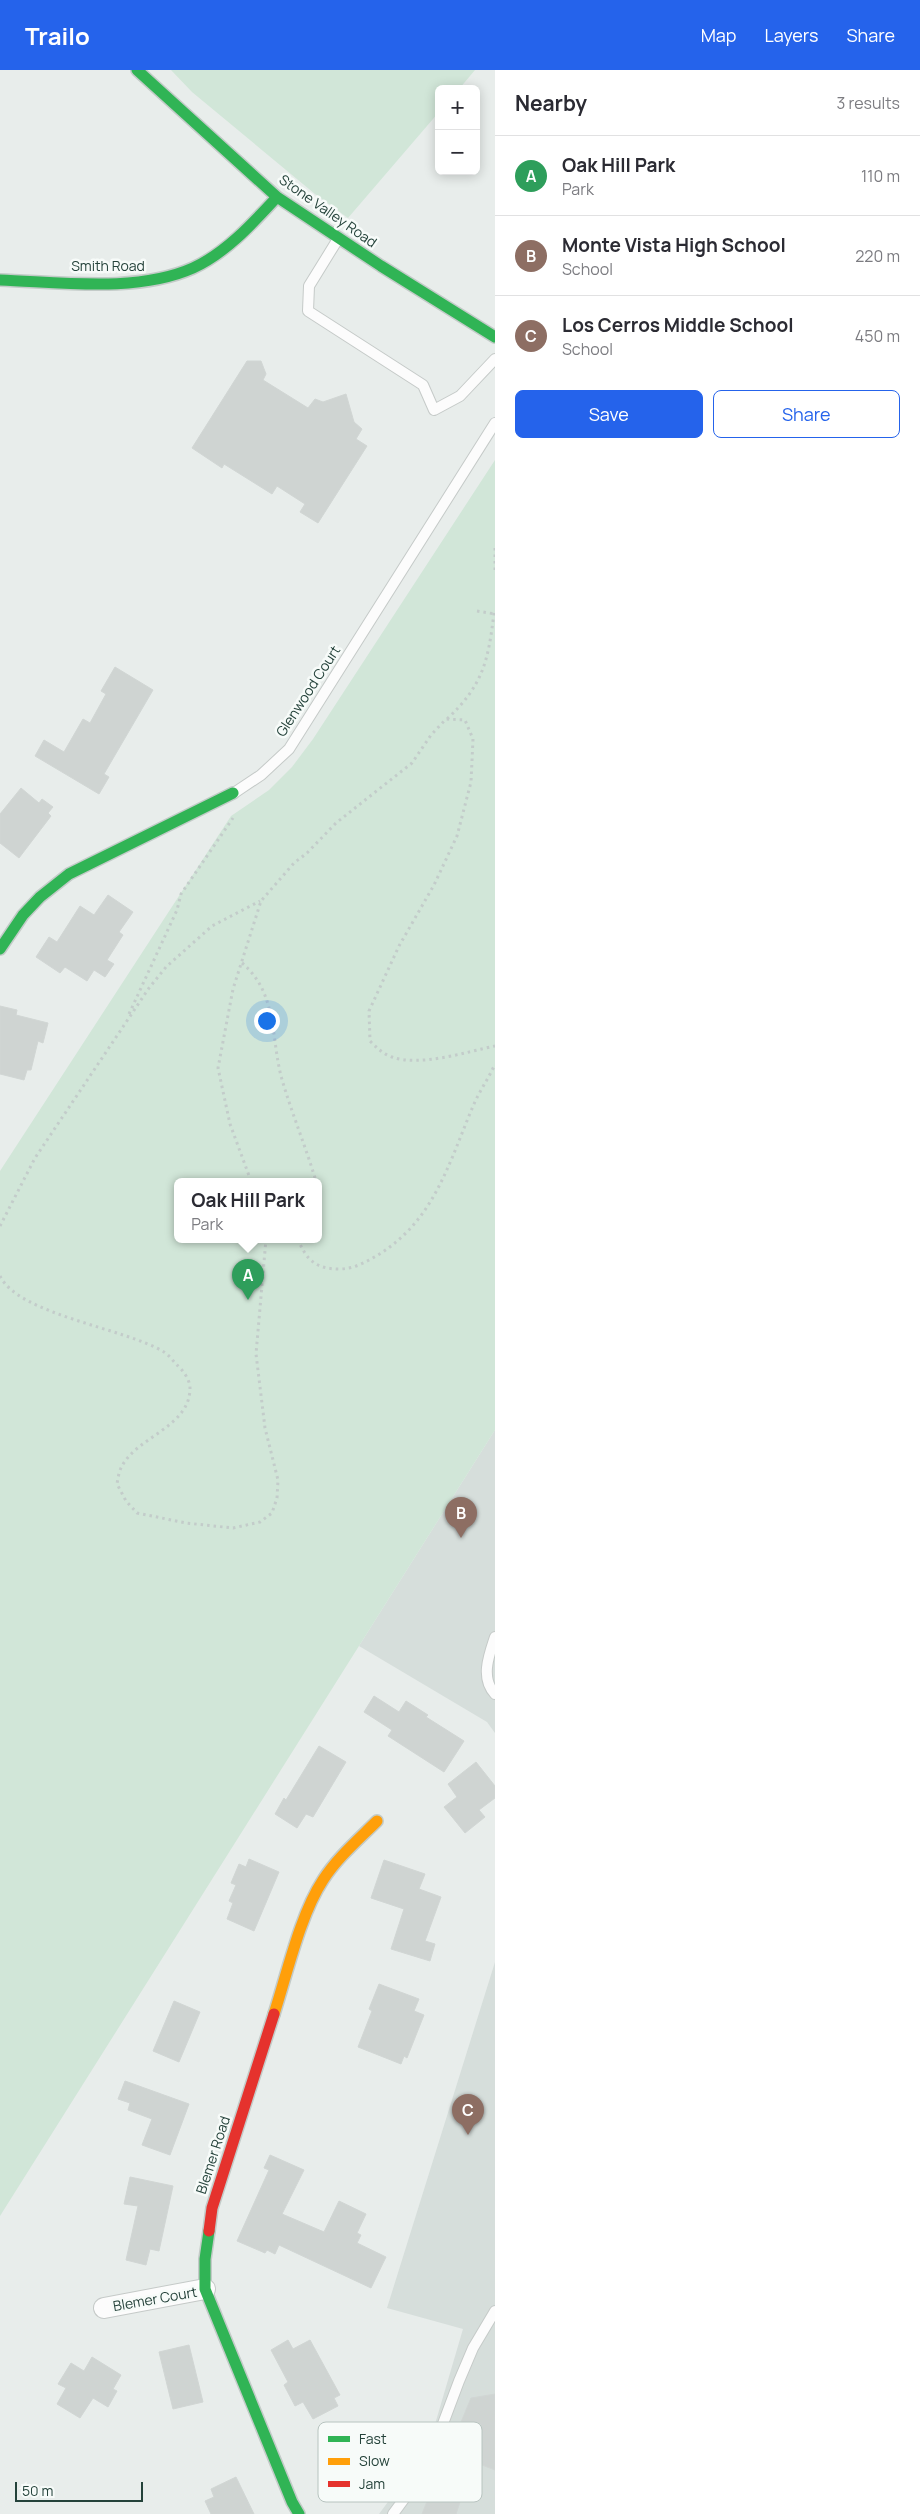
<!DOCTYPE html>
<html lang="en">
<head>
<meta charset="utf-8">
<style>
  body { margin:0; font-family:Manrope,sans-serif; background:#f2f2f3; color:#2b2b33 }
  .controls { position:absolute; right:15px; top:15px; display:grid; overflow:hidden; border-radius:8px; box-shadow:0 2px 12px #0003 }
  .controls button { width:45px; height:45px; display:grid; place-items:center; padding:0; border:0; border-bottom:1px solid #e1e1e2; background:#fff; color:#2b2b33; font:25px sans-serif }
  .scale { position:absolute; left:15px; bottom:12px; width:128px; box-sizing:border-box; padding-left:5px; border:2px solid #24423a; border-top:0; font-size:14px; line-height:18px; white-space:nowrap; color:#24423a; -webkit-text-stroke:4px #f7fbf9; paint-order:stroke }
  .you { position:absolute; left:266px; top:950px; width:18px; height:18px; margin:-12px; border:4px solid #fff; border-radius:50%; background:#1a73e8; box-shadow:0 0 0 8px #1a73e833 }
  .badge { display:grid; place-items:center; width:32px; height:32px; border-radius:50%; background:#2563eb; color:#fff; font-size:16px; font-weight:700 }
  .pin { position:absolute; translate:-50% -41px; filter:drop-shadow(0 1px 2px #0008) }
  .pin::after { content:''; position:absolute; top:26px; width:18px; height:15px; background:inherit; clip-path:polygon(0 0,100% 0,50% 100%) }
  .popup { position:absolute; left:174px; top:1108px; width:148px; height:65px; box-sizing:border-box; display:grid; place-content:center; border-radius:8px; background:#fff; filter:drop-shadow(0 1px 4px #0005); font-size:16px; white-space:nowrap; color:#7c7c81 }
  .popup b { font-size:19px; color:#2b2b33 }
  .popup::after { content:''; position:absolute; left:50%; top:100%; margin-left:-10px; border:10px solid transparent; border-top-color:#fff }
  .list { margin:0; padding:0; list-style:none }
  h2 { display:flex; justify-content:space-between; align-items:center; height:65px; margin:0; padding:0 20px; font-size:21px }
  h2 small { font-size:16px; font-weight:400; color:#7c7c81 }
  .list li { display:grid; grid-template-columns:32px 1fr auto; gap:15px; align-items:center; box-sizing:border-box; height:80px; padding:0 20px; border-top:1px solid #e1e1e2 }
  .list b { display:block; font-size:19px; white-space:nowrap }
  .list p { margin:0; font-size:16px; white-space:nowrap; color:#7c7c81 }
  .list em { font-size:16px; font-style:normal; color:#7c7c81 }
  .actions { display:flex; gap:10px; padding:15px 20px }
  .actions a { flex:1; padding:11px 0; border:1px solid #2563eb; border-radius:8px; text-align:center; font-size:18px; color:#2563eb }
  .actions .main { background:#2563eb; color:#fff }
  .map { position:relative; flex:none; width:495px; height:2444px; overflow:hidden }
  header { display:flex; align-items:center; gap:30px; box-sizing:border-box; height:70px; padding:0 25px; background:#2563eb; color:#fff }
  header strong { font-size:24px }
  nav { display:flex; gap:28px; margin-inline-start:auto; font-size:18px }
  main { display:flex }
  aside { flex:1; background:#fff }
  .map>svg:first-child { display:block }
  .built { fill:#d6dedb }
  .green { fill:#d1e6d8; fill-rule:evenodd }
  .building { fill:#cfd4d2; stroke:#d1d6d4 }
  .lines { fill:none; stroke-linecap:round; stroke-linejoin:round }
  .lane-casing { stroke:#c5cac8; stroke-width:12 }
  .street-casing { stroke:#c5cac8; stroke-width:22 }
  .fast-casing { stroke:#c3cbc8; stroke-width:14 }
  .slow-casing { stroke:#c3cbc8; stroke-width:14 }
  .jam-casing { stroke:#c3cbc8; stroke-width:14 }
  .path { stroke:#c3ccca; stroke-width:3; stroke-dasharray:2.5 4; stroke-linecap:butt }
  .lane { stroke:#fcfcfc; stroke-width:10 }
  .street { stroke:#fcfcfc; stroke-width:20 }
  .fast { stroke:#30b455; stroke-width:11 }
  .slow { stroke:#ff9f0a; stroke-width:11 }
  .jam { stroke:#e5322d; stroke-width:11 }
  .labels { text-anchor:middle; stroke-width:5; stroke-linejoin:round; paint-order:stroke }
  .street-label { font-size:14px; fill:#24423a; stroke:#f7fbf9 }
  .key { fill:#f7fbf9; stroke:#b8c4c0; stroke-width:1 }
  .key-label { font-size:14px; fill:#24423a }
</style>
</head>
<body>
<header>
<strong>Trailo</strong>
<nav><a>Map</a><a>Layers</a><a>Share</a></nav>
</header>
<main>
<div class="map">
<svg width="495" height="2444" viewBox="0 0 495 2444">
  <rect width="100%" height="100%" fill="#e8edeb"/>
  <!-- built -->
  <path class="built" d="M 495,1360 L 495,1663 L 487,1652 L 359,1576 Z
    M 495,1892 L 495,2444 L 379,2444 L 428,2378 L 463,2259 L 387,2238 Z"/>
  <!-- green -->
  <path class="green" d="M 171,0 L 475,0 L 459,19 L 439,19 L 439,42 L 348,148 L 315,124 L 192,22 Z
    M 495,390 L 495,1360 L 0,2146 L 0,1101 L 231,746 L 269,720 L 292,697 L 313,669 ZM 318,1111 L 318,1169 L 178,1169 L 178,1111 Z"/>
  <!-- building -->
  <path class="building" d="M 247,291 L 261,291 L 266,304 L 263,310 L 308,338 L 315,329 L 323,332 L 346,324 L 354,352 L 362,359 L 356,369 L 367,376 L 318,453 L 300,442 L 305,434 L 277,416 L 272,424 L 224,394 L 222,398 L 192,378 Z
    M 115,597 L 153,620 L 104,704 L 109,707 L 99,724 L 35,686 L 44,670 L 64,682 L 83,649 L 90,653 L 106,624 L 101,621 Z
    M 21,718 L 39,733 L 42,729 L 53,737 L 48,743 L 51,746 L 19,788 L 0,773 L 0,744 Z
    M 108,825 L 133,842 L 119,862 L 123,865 L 107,890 L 114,894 L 105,907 L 94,900 L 87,911 L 65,897 L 60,903 L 36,887 L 49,867 L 57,872 L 80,836 L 94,845 Z
    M 0,936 L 17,940 L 16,945 L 48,953 L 43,973 L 38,971 L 31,1000 L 27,1000 L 24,1010 L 0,1004 Z
    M 374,1626 L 399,1642 L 406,1631 L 428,1645 L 426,1647 L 464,1671 L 444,1702 L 388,1666 L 392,1660 L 364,1642 Z
    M 319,1676 L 346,1692 L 313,1747 L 306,1744 L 297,1758 L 275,1744 L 284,1728 L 286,1730 Z
    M 476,1692 L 495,1716 L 495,1728 L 479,1740 L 485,1747 L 465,1763 L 444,1737 L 457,1727 L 448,1714 Z
    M 249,1789 L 279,1802 L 254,1861 L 227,1849 L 233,1833 L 229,1831 L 236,1815 L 231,1813 L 239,1794 L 246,1797 Z
    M 384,1790 L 425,1804 L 419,1819 L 441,1827 L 425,1871 L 435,1874 L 430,1891 L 391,1879 L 404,1839 L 371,1828 Z
    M 379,1914 L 419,1929 L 414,1941 L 424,1945 L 407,1988 L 404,1986 L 401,1994 L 358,1977 L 372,1941 L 369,1939 Z
    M 174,1931 L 200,1942 L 179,1992 L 153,1981 Z
    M 125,2011 L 189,2034 L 170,2085 L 142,2075 L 152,2049 L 128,2040 L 130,2033 L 118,2029 Z
    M 270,2085 L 304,2100 L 282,2144 L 324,2162 L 339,2131 L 366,2144 L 357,2163 L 361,2165 L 357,2173 L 386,2187 L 371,2218 L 279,2175 L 275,2184 L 267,2180 L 265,2183 L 237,2171 L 269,2100 L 264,2098 Z
    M 130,2107 L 173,2116 L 159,2181 L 150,2179 L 146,2195 L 126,2190 L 138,2136 L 124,2134 Z
    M 288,2270 L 293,2279 L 310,2270 L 340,2325 L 334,2328 L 338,2336 L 313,2349 L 303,2332 L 295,2336 L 284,2315 L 288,2312 L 271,2280 Z
    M 189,2275 L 203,2332 L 173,2339 L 159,2282 Z
    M 92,2287 L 121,2305 L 113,2319 L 117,2321 L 108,2337 L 93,2328 L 80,2348 L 57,2334 L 66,2318 L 58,2314 L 71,2293 L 84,2301 Z
    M 495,2324 L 495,2400 L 464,2388 L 459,2357 L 471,2328 Z
    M 236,2407 L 254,2444 L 211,2444 L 205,2431 L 214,2427 L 211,2419 Z
    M 431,2421 L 460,2432 L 456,2444 L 422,2444 Z"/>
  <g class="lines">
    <!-- lane casing -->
    <g class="lane-casing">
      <path id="lane" d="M 338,169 L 309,216 L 308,241 L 423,315 L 434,340 L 460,326 L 495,289
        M 234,723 L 261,705 L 289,679 L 495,353
        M 495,1567 C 489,1585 480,1608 495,1624
        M 393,2444 L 426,2399 L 459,2311 L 473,2278 L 495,2241"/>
    </g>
    <!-- street casing -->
    <g class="street-casing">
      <path id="street" d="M 104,2238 L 205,2219"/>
    </g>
    <!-- fast casing -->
    <g class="fast-casing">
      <path id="fast" d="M 137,0 L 277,127 L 381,196 L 495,267
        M 0,210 C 60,212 137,223 193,198 C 226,183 253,153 277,127
        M 0,879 L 23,845 L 40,827 L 69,804 L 233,723
        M 209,2161 L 205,2189 L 205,2219 L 292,2432 L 299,2444"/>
    </g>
    <!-- slow casing -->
    <g class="slow-casing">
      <path id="slow" d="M 274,1944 C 287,1904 300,1845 323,1810 C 337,1788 358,1770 377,1751"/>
    </g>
    <!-- jam casing -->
    <g class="jam-casing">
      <path id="jam" d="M 209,2161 L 212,2138 L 274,1944"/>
    </g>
    <!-- path -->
    <path class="path" d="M 495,478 L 495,501
      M 477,541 L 495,544
      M 447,649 C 483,615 488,592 494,543
      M 242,893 C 279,924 270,971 283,1013 C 293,1046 306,1078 316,1111
      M 129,944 L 177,840 L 181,824 L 233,748
      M 251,1111 L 230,1054 L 218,998 L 233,919 L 261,831 L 294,793 L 307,783 L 336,753 L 412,693 L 431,665 L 446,649 L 465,650 L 473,669 L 471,712 L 457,766 L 434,815 L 399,876 L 369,941 L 370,971 C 377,978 383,984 392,987 C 420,997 466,982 495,976
      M 0,1156 L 35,1088 L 149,918 L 166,897 L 212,856 L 260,831
      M 298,1169 C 306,1190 316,1199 339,1199 C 354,1199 366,1192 378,1185 C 435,1150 449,1092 474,1034 C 480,1020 489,1008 495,994
      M 0,1206 C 19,1245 125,1258 164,1282 C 169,1285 173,1291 177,1295 C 183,1300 190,1310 190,1318 C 190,1357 138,1366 122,1396 C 119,1401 118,1408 117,1414 L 126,1431 L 137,1443 L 186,1453 L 233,1458 L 260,1452 L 272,1443 L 277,1428 L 278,1410 L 265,1358 L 256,1284 L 266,1169"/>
    <!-- lane -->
    <use href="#lane" class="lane"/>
    <!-- street -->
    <use href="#street" class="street"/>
    <!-- fast -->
    <use href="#fast" class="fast"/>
    <!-- slow -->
    <use href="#slow" class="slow"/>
    <!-- jam -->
    <use href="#jam" class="jam"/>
  </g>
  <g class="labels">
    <!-- street labels -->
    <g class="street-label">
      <text transform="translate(328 141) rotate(35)" y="5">Stone Valley Road</text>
      <text x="108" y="201">Smith Road</text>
      <text transform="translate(308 621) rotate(-57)" y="5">Glenwood Court</text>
      <text transform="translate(213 2085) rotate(-72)" y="5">Blemer Road</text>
      <text transform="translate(155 2229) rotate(-10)" y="5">Blemer Court</text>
    </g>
  </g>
  <!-- legend -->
  <rect x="318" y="2352" width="164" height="80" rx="8" class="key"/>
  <rect x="328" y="2366" width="22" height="6" fill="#30b455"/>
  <rect x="328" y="2388" width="22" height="7" fill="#ff9f0a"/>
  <rect x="328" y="2411" width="22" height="6" fill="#e5322d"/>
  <g class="key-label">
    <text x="359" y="2374">Fast</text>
    <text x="359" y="2396">Slow</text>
    <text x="359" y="2419">Jam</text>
  </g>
</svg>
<div class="controls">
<button>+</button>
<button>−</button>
</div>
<div class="scale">50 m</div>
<div class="you"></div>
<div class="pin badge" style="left:248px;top:1230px;background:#2e9e5b">A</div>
<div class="popup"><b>Oak Hill Park</b>Park</div>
<div class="pin badge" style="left:461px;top:1468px;background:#8d6e63">B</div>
<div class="pin badge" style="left:468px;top:2065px;background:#8d6e63">C</div>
</div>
<aside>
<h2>Nearby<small>3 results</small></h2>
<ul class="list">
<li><span class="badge" style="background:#2e9e5b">A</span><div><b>Oak Hill Park</b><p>Park</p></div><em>110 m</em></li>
<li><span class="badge" style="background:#8d6e63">B</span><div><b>Monte Vista High School</b><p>School</p></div><em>220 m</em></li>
<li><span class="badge" style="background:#8d6e63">C</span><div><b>Los Cerros Middle School</b><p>School</p></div><em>450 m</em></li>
</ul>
<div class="actions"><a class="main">Save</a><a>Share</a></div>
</aside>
</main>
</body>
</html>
